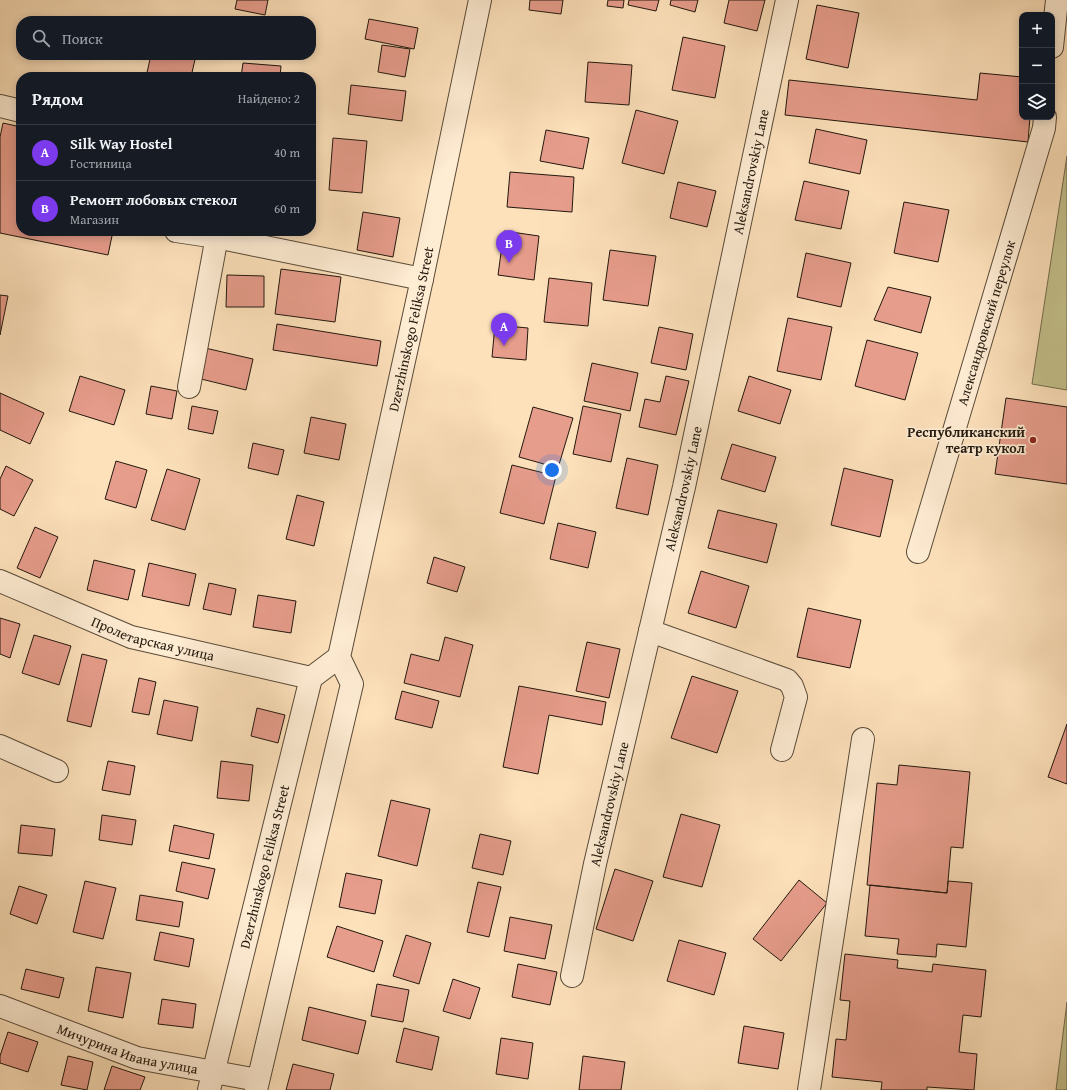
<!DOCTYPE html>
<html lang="ru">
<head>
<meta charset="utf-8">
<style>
  body { margin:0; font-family:"Gentium Book Plus",serif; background:#20242c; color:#f1f3f6 }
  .controls { position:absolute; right:12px; top:12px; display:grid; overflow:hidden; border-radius:8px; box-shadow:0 2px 10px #0003 }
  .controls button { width:36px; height:36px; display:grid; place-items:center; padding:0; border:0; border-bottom:1px solid #363941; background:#171b24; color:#f1f3f6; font:20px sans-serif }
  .you { position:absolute; left:552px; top:470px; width:14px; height:14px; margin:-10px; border:3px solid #fff; border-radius:50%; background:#1a73e8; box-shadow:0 0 0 6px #1a73e833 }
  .badge { display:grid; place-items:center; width:26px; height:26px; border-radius:50%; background:#7c3aed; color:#fff; font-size:13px; font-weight:700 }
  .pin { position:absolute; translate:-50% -33px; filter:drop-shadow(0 1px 2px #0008) }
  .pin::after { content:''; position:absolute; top:21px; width:14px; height:12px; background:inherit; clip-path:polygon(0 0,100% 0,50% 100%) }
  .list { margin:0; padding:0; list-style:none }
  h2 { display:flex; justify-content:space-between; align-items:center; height:52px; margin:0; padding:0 16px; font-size:17px }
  h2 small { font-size:13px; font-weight:400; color:#9ea1a6 }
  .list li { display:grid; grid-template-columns:26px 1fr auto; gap:12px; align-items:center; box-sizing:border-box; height:56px; padding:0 16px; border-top:1px solid #363941 }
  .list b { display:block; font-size:15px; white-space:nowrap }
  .list p { margin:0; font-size:13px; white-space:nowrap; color:#9ea1a6 }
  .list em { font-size:13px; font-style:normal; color:#9ea1a6 }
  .icon { flex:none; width:22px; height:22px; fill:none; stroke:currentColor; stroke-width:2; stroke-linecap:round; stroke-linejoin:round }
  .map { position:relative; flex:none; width:1067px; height:1090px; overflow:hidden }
  .search { position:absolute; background:#171b24; box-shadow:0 2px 10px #0003; left:16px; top:16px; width:300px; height:44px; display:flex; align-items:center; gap:10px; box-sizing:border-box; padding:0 14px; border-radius:16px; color:#9ea1a6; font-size:15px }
  .panel { position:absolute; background:#171b24; box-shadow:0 2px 10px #0003; left:16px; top:72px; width:300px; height:164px; border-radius:16px }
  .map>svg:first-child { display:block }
  .green { fill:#c4c28d; stroke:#736d4d }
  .building { fill:#e79d8c; stroke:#22180d }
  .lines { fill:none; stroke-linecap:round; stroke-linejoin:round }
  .minor-casing { stroke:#594a38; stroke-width:24 }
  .minor { stroke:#feecd3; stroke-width:22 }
  .poi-dot { fill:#8f2418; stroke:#feecd3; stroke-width:1.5 }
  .labels { text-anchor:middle; stroke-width:3.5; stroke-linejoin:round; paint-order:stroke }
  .street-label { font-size:14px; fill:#22180d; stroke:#feecd3 }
  .poi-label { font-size:14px; font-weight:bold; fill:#22180d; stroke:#feecd3; text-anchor:end }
</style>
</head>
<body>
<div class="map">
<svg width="1067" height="1090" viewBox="0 0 1067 1090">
  <rect width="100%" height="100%" fill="#fde1bb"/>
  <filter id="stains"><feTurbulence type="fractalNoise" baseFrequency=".005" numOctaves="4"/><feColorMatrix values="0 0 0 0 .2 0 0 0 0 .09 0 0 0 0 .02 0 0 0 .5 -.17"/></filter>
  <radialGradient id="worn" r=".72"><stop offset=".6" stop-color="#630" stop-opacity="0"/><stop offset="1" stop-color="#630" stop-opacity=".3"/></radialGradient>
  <!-- green -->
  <path class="green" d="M 1067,156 L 1067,390 L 1032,384 Z
    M 1067,1002 L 1067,1090 L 1056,1090 Z"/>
  <!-- building -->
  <path class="building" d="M 237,0 L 268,0 L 265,15 L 235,9 Z
    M 530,0 L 563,0 L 561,14 L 529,10 Z
    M 608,0 L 624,0 L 623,8 L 607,6 Z
    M 629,0 L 659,0 L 656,11 L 628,5 Z
    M 671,0 L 698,0 L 695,12 L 670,5 Z
    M 729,0 L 765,0 L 757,31 L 724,23 Z
    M 817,5 L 859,13 L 848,68 L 806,59 Z
    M 369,19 L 418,28 L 414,49 L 365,39 Z
    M 683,37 L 725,46 L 715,98 L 672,90 Z
    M 382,45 L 410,49 L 405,77 L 378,72 Z
    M 151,55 L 196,55 L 191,77 L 146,77 Z
    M 588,62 L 632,65 L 629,105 L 585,102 Z
    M 243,63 L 281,66 L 280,77 L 241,77 Z
    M 44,73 L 64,77 L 43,77 Z
    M 980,73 L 1022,77 L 1022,117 L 1030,117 L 1028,142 L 785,115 L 789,80 L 977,100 Z
    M 351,85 L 406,91 L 402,121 L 348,114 Z
    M 636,110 L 678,121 L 664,174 L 622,163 Z
    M 3,123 L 21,127 L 21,231 L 113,231 L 108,255 L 0,233 L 0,137 Z
    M 816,129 L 867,140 L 860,174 L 809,163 Z
    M 546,130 L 589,138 L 583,169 L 540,161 Z
    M 333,138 L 367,141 L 362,193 L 329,190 Z
    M 510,172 L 574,177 L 572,212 L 507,207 Z
    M 804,181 L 849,191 L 841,229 L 795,220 Z
    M 678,182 L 716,191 L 707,227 L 670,218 Z
    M 904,202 L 949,210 L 938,262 L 894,253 Z
    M 363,212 L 400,218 L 393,257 L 357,250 Z
    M 504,231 L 539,236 L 534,280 L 498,275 Z
    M 610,250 L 656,256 L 648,306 L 603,300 Z
    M 806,253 L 851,263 L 841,307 L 797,297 Z
    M 281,269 L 341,277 L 335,322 L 275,314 Z
    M 227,275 L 264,276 L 264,307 L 226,307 Z
    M 549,278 L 592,283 L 588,326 L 544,322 Z
    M 888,287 L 931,297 L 921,333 L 874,320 Z
    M 0,295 L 8,296 L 0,335 Z
    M 788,318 L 832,327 L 821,380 L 777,371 Z
    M 277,324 L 381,341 L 377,366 L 273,350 Z
    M 495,325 L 528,328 L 526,360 L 492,357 Z
    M 659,327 L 693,334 L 686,370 L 651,363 Z
    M 867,340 L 918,353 L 905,400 L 855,386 Z
    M 205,348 L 253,359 L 246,390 L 197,378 Z
    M 592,363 L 638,373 L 630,411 L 584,401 Z
    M 80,376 L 125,390 L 114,425 L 69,411 Z
    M 666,376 L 689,381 L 676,435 L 639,427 L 645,399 L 660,402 Z
    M 749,376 L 791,390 L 780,424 L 738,411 Z
    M 151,386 L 177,391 L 172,419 L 146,414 Z
    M 0,393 L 44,413 L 30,444 L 0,430 Z
    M 1006,398 L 1067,407 L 1067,484 L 995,474 Z
    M 192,406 L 218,411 L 213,434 L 188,429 Z
    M 583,406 L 621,414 L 611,462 L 573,454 Z
    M 533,407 L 573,418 L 558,468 L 519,457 Z
    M 311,417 L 346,424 L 339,460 L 304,453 Z
    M 253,443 L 284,450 L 278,475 L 248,468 Z
    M 732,444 L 776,457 L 765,492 L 721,479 Z
    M 627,458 L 658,465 L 648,515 L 616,508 Z
    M 116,461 L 147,470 L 136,508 L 105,499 Z
    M 512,465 L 556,476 L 544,524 L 500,513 Z
    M 6,466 L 33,480 L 14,516 L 0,509 L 0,479 Z
    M 844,468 L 893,480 L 880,537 L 831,525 Z
    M 167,469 L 200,479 L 185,530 L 151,520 Z
    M 297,495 L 324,502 L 314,546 L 286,539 Z
    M 718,510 L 777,524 L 767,563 L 708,548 Z
    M 558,523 L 596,532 L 588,568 L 550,559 Z
    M 35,527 L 58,537 L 40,578 L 17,568 Z
    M 434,557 L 465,567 L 457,592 L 427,583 Z
    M 94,560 L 135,570 L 128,600 L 87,590 Z
    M 149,563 L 196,574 L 189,606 L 142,596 Z
    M 701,571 L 749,586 L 736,628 L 688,613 Z
    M 209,583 L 236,589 L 231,615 L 203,609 Z
    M 258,595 L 296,601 L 291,633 L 253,627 Z
    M 808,608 L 861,620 L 850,668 L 797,657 Z
    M 0,618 L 20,624 L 10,658 L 0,654 Z
    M 34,635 L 71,646 L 59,685 L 22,673 Z
    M 445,637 L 473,645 L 460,697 L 404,683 L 411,654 L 439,661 Z
    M 587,642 L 620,649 L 609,698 L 576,691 Z
    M 82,654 L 107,660 L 91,727 L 67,721 Z
    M 692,676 L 738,691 L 717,753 L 671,738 Z
    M 139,678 L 156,682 L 149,715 L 132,712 Z
    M 519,686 L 606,702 L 602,725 L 549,715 L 538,774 L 503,767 Z
    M 402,691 L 439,701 L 432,728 L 395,719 Z
    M 164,700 L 198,707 L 192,741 L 157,734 Z
    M 257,708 L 285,715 L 278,743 L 251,736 Z
    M 1067,724 L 1067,784 L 1048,777 Z
    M 108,761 L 135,766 L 130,795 L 102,790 Z
    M 221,761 L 253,765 L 249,801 L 217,798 Z
    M 899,765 L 970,772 L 963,848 L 951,847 L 947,893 L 867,885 L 877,783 L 897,785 Z
    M 391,800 L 430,809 L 417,866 L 378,856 Z
    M 681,814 L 720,825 L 702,887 L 663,877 Z
    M 102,815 L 136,820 L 132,845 L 99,840 Z
    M 21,825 L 55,829 L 52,856 L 18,853 Z
    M 174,825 L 214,834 L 209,859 L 169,851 Z
    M 480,834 L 511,841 L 503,875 L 472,868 Z
    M 182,862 L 215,869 L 208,899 L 176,891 Z
    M 615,869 L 653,881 L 633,941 L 596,929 Z
    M 346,873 L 382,880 L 375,914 L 339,907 Z
    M 799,880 L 827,903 L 781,961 L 753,939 Z
    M 85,881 L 116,888 L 103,939 L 73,932 Z
    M 948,881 L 972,883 L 966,947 L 937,944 L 936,957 L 897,954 L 899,939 L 865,936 L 870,885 L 947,893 Z
    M 478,882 L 501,887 L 489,937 L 467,932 Z
    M 19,886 L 47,895 L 37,924 L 10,914 Z
    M 140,895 L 183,902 L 179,927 L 136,920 Z
    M 510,917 L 552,925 L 545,959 L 504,951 Z
    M 337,926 L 383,941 L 374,972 L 327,957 Z
    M 160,932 L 194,939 L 189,967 L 154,960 Z
    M 406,935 L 431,943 L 419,984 L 393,976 Z
    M 679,940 L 726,953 L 714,995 L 667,981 Z
    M 845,954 L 898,960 L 897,968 L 932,972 L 933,964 L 986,970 L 981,1017 L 963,1015 L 959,1052 L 977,1054 L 974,1090 L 927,1087 L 927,1090 L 881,1090 L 882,1082 L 832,1077 L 836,1039 L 846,1040 L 850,1001 L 840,1000 Z
    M 518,964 L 557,972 L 550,1005 L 512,997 Z
    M 96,967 L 131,973 L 123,1018 L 88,1011 Z
    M 26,969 L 64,978 L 59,998 L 21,989 Z
    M 453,979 L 480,988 L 470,1019 L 443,1011 Z
    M 377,984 L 409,990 L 403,1022 L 371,1016 Z
    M 162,999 L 196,1004 L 193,1028 L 158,1024 Z
    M 309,1007 L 366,1021 L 358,1054 L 302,1040 Z
    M 744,1026 L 784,1033 L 778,1069 L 738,1063 Z
    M 404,1028 L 439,1037 L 432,1070 L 396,1062 Z
    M 8,1032 L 38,1042 L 28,1072 L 0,1063 L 0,1056 Z
    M 501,1038 L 533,1043 L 528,1079 L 496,1074 Z
    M 68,1056 L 93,1062 L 87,1090 L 61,1085 Z
    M 583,1056 L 625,1062 L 621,1090 L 579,1090 Z
    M 293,1064 L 334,1074 L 330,1090 L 286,1090 Z
    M 112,1066 L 145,1077 L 140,1090 L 104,1090 Z"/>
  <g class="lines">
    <!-- minor casing -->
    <g class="minor-casing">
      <g id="minor">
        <path d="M 1052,47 L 1057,0"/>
        <path d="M 0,106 L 21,111"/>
        <path d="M 176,231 L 216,237 L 422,279"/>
        <path d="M 189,387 L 218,231"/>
        <path id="s1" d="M 918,552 L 1044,128 L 1045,117"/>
        <path id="s2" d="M 0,581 L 131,637 L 311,678"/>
        <path d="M 650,631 L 787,680 L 792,686 L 796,697 L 782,750"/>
        <path d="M 0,746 L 57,771"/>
        <path id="s3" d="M 572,976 L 595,864 L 684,487 L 787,0"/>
        <path id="s4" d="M 0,1006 L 137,1058 L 258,1080"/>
        <path id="s5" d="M 209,1090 L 311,678 L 339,657"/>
        <path id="s6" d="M 256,1090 L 352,684 L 339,657 L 422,279 L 480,0"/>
        <path d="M 809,1090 L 863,739"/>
      </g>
    </g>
    <!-- minor -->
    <use href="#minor" class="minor"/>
  </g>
  <!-- markers -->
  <circle class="poi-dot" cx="1033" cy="440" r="4"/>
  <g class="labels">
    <!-- street labels -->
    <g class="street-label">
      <text dy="5" stroke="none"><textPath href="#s3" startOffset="824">Aleksandrovskiy Lane</textPath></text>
      <text dy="5" stroke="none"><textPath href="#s1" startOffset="239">Александровский переулок</textPath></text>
      <text dy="5" stroke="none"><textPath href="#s6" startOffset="783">Dzerzhinskogo Feliksa Street</textPath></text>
      <text dy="5" stroke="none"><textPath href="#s3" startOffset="500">Aleksandrovskiy Lane</textPath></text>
      <text dy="5" stroke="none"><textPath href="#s2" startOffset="164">Пролетарская улица</textPath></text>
      <text dy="5" stroke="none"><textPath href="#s3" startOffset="176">Aleksandrovskiy Lane</textPath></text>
      <text dy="5" stroke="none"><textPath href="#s5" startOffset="230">Dzerzhinskogo Feliksa Street</textPath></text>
      <text dy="5" stroke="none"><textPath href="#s4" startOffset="135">Мичурина Ивана улица</textPath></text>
    </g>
    <!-- poi labels -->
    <g class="poi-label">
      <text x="1025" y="437">Республиканский<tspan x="1025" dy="16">театр кукол</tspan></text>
    </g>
  </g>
  <rect width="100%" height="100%" filter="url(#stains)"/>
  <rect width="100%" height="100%" fill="url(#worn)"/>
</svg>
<div class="controls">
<button>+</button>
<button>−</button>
<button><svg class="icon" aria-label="layers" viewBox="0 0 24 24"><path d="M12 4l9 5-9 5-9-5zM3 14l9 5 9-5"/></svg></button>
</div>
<div class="you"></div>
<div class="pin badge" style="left:504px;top:346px">A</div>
<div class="pin badge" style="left:509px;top:263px">B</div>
<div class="search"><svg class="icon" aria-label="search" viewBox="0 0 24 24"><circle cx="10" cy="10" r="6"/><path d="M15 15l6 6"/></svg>Поиск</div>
<section class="panel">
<h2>Рядом<small>Найдено: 2</small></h2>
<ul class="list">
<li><span class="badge">A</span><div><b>Silk Way Hostel</b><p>Гостиница</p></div><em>40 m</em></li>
<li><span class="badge">B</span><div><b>Ремонт лобовых стекол</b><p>Магазин</p></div><em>60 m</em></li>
</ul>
</section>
</div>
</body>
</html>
